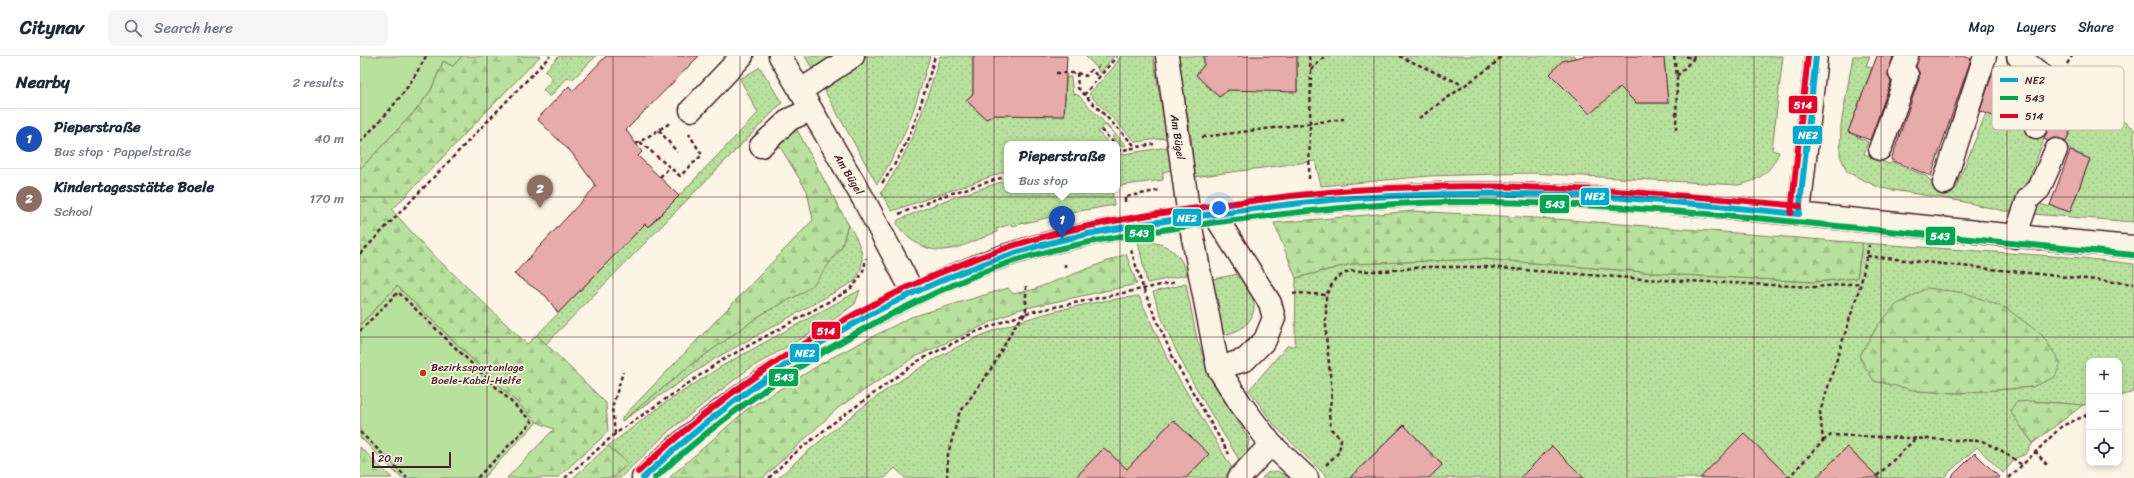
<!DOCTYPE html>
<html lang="en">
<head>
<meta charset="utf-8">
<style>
  body { margin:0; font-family:Sriracha,sans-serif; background:#f6f6f7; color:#1f2937 }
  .controls { position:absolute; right:12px; bottom:12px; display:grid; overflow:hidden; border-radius:8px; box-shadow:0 2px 6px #0003 }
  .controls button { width:36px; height:36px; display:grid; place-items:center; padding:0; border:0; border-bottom:1px solid #e0e1e3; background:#fff; color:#1f2937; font:20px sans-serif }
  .scale { position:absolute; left:12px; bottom:10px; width:79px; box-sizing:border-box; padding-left:4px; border:2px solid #4a1f2b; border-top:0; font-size:11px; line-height:14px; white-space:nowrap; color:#4a1f2b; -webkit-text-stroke:3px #fcf5e5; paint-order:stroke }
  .you { position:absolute; left:859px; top:152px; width:14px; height:14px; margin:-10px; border:3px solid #fff; border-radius:50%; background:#1a73e8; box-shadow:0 0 0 6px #1a73e833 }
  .badge { display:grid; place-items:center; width:26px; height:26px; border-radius:50%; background:#b45309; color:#fff; font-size:13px; font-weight:700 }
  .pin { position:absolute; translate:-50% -33px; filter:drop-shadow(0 1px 2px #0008) }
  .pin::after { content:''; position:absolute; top:21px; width:14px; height:12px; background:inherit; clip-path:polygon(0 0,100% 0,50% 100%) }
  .popup { position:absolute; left:644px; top:85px; width:116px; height:52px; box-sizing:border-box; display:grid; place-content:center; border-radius:8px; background:#fff; filter:drop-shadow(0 1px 3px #0005); font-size:13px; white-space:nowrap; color:#747a83 }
  .popup b { font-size:15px; color:#1f2937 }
  .popup::after { content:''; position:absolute; left:50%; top:100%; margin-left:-8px; border:8px solid transparent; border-top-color:#fff }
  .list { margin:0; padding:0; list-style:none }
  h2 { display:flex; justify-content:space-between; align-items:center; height:52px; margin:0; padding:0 16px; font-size:17px }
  h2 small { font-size:13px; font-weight:400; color:#747a83 }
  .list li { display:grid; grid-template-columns:26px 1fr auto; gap:12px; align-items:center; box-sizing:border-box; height:60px; padding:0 16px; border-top:1px solid #e0e1e3 }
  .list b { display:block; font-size:15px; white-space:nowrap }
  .list p { margin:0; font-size:13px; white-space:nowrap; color:#747a83 }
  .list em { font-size:13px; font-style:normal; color:#747a83 }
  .icon { flex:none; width:22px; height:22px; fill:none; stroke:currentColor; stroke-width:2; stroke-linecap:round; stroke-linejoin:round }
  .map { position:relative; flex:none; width:1774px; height:422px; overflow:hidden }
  header { display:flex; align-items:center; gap:24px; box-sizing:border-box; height:56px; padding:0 20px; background:#fff; border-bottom:1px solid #e0e1e3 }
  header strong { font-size:19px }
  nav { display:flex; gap:22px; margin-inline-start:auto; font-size:14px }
  .search { width:280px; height:36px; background:#f6f6f7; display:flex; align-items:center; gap:10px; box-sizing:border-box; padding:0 14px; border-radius:8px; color:#747a83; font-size:15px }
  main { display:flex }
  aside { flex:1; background:#fff }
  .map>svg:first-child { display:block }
  .grass { fill:url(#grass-dots); stroke:#818064; fill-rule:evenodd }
  .forest { fill:url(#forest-firs); stroke:#818064 }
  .garden { fill:#b8e19d; stroke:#818064 }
  .building { fill:#e7acaa; stroke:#4a1f2b }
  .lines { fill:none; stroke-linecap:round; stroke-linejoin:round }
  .minor-casing { stroke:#4a1f2b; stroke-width:25 }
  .path { stroke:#4a1f2b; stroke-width:2.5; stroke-dasharray:4 3; stroke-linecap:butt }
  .minor { stroke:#fcf5e5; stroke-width:22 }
  .bus-1-casing { stroke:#fcf5e5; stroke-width:9 }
  .bus-2-casing { stroke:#fcf5e5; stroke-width:9 }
  .bus-3-casing { stroke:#fcf5e5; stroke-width:9 }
  .bus-1 { stroke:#00a9ce; stroke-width:6 }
  .bus-2 { stroke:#00a651; stroke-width:6 }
  .bus-3 { stroke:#e4002b; stroke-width:6 }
  .grid { fill:none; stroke:#4a1f2b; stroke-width:1; stroke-opacity:0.55 }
  .poi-dot { fill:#c8321e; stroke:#fcf5e5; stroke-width:1.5 }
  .labels { text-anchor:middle; stroke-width:3.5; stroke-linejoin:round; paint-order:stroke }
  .street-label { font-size:11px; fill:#4a1f2b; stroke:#fcf5e5 }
  .poi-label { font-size:11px; fill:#4a1f2b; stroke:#fcf5e5; text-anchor:start }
  .key { fill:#fcf5e5; stroke:#c7b5ad; stroke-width:1 }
  .key-label { font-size:11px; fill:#4a1f2b }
  .line-badge { stroke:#fcf5e5; stroke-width:1.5 }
  .badge-label { font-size:11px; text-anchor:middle; font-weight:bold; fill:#fff }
</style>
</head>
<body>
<header>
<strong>Citynav</strong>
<div class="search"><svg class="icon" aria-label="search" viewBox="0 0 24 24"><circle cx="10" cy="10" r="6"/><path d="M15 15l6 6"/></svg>Search here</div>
<nav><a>Map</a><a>Layers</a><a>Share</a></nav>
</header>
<main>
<aside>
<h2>Nearby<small>2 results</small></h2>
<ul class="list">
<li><span class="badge" style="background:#1a4fb4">1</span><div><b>Pieperstraße</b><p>Bus stop · Pappelstraße</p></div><em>40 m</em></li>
<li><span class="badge" style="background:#8d6e63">2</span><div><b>Kindertagesstätte Boele</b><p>School</p></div><em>170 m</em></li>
</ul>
</aside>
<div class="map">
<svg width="1774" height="422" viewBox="0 0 1774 422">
  <defs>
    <pattern id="grass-dots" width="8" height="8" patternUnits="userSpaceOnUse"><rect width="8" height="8" fill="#b8e19d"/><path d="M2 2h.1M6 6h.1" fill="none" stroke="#a0c187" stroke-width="1.8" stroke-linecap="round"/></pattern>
    <pattern id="forest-firs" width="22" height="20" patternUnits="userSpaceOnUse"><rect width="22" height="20" fill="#b8e19d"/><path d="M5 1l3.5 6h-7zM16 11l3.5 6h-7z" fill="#a0c187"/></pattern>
  </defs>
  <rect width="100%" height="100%" fill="#fcf5e5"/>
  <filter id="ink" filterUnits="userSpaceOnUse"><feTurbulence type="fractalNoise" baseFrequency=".025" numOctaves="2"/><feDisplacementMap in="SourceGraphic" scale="8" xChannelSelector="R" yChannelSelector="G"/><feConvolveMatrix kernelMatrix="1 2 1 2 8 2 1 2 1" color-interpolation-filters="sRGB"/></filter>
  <g filter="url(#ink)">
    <!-- grass -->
    <path class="grass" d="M 199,0 L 236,0 L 212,24 L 208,21 L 190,41 L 183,34 L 193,23 L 185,15 Z
      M 445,0 L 570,0 C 557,47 544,87 517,128 Z
      M 580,0 L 613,0 L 613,38 L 606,44 L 626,63 L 634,59 L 704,60 L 706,21 L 711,21 L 713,38 L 718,39 L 766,89 L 760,90 L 752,81 L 754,78 L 745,69 L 738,76 L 750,88 L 647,88 L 647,115 L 532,155 L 521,137 C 551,95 565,49 580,0 Z
      M 725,0 L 754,0 L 740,17 L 737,13 L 740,9 L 737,12 Z
      M 761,0 L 793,0 L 807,82 L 776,86 L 729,38 L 753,12 Z
      M 818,0 L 844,0 L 844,9 L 836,19 L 860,41 L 868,34 L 937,35 L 937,0 L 1215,0 L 1215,2 L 1202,5 L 1190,18 L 1230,58 L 1248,41 L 1247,32 L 1266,31 L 1267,39 L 1276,47 L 1308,47 L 1304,2 L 1293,3 L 1293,0 L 1423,0 L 1412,94 L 1419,96 C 1412,115 1398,126 1378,129 L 1172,117 L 1069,120 L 961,130 L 955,105 L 834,121 L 831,82 Z
      M 1493,0 L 1510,0 L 1506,10 L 1512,12 L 1488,76 L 1508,86 L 1504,98 L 1529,108 L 1532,106 L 1566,120 L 1571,125 L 1595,134 L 1626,57 L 1658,69 L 1684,83 L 1657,156 L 1644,155 L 1600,145 L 1520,132 L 1487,116 L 1480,99 L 1481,69 Z
      M 400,11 L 422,47 L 186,288 L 177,279 L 285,168 L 289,171 L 398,57 L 380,23 Z
      M 1727,33 L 1758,46 L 1753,58 L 1774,73 L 1774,166 L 1673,158 L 1674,146 L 1689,151 L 1690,149 L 1710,156 L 1730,103 L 1704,91 Z
      M 808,91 L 811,114 L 803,116 L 803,124 L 757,130 L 757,99 Z
      M 647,124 L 647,134 L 752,134 L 754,149 L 703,158 L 652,170 L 651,168 L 636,173 L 637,176 C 620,182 601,193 583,194 C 567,196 543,182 537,167 L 538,164 L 586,144 Z
      M 488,168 C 500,187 509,204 495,225 L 356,302 L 262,365 L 331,309 L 402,257 L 442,237 L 482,190 Z
      M 778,185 C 804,186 820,193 827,219 L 787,227 Z
      M 1502,187 L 1722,202 L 1774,208 L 1774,336 L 1759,340 L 1759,305 L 1729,305 L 1729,348 L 1723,349 L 1673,345 L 1650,355 L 1673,387 L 1666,398 L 1656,402 L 1643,417 L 1617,391 L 1583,422 L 1519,422 L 1487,391 L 1456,422 L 1406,422 L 1418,410 L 1384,377 L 1340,422 L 1224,422 L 1192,391 L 1160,422 L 1069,422 L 1082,408 L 1044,369 L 991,420 L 993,422 L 968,422 L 916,371 L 889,334 L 927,290 L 935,290 L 936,222 L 991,208 L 1122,203 L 1323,219 L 1454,226 L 1497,222 ZM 1672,331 L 1599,337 L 1558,335 Z
      M 878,218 C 883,225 890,233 893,242 C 899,264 880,277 862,279 L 853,223 Z
      M 826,228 L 837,283 L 852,325 L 889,383 L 887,397 L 881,407 C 848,352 811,297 793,236 Z
      M 500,234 L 495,248 L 473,264 L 387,314 L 309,375 L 260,422 L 253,422 L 268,407 L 248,390 L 305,347 L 362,310 Z
      M 779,240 L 810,308 L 873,414 L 865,422 L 826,422 L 849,398 L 813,364 L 767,413 L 744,392 L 715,422 L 545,422 L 535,412 L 525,422 L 418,422 C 481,364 570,294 652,268 C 693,254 736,245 779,240 Z
      M 917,415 L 931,422 L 902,422 L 907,417 Z"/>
    <!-- forest -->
    <path class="forest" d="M 102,0 L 180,0 L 32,154 L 66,192 L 167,288 L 177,279 L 246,347 L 248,376 L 197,422 L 147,422 L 194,373 L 177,366 L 37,230 L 0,269 L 0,113 L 56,54 L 71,34 L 83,5 L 93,10 Z
      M 435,70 L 488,168 L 482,190 L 455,227 L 442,237 L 402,258 L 331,309 L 262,365 L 262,362 L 453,164 L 447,135 L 417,86 Z
      M 1053,155 L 1210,164 L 1502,187 L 1497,222 L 1454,226 L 1323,219 L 1122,203 L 991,208 L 936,222 L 914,167 Z
      M 766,198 L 777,228 L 657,254 L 553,302 L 479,351 L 403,422 L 309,422 L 386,354 L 469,303 L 551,261 L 648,232 L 653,238 L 672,234 Z
      M 1567,232 L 1606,237 L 1646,252 L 1682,279 L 1701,307 L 1695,321 L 1672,331 L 1599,337 L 1558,335 L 1514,325 L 1499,301 L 1518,269 L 1536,249 Z
      M 1673,345 L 1723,349 L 1673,387 L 1650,355 L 1656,346 Z
      M 248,390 L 268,407 L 253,422 L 213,422 Z
      M 0,391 L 32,422 L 0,422 Z"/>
    <!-- garden -->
    <path class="garden" d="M 0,0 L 102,0 L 93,10 L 83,5 L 71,34 L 56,54 L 0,113 Z
      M 37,230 L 177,366 L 123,422 L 41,422 L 0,381 L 0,269 Z"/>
    <!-- building -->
    <path class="building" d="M 246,0 L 339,0 L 266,74 L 282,96 L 278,100 L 319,140 L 288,171 L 285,168 L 198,257 L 186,240 L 154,218 L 236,130 L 211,96 L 177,63 L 209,30 L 213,35 Z
      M 613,0 L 707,0 L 704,60 L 634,59 L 626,63 L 606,44 L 613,38 Z
      M 844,0 L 937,0 L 937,36 L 868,34 L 859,41 L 836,19 L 844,9 Z
      M 1224,0 L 1293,0 L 1293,3 L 1304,2 L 1308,47 L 1276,47 L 1260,31 L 1230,58 L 1190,18 L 1202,5 Z
      M 1517,0 L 1533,0 L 1528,19 L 1531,26 L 1510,84 L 1488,76 Z
      M 1559,0 L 1604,0 L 1611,3 L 1571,120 L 1531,104 L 1559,23 L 1559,16 L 1556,11 Z
      M 1634,12 L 1670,26 L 1679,33 L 1664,72 L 1620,55 Z
      M 1706,32 L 1724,39 L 1706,86 L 1695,82 L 1688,85 L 1684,83 L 1685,80 Z
      M 1710,95 L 1730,103 L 1710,156 L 1690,149 Z
      M 813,364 L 849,398 L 826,422 L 715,422 L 744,392 L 767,413 Z
      M 1044,369 L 1082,409 L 1069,422 L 990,422 Z
      M 1384,377 L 1430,422 L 1340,422 Z
      M 1192,390 L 1224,422 L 1160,422 Z
      M 1487,391 L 1519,422 L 1456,422 Z
      M 1615,397 L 1640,422 L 1590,422 Z"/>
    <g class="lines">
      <!-- minor casing -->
      <g class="minor-casing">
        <path id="minor" d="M 420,0 L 504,144 L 554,238
          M 807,0 L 829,161 L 858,312 L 880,347 L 911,388 L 947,422
          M 1658,0 L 1694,29 L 1676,71
          M 440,35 L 493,0
          M 331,54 L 382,0
          M 401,90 L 430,63 L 451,54
          M 1520,93 L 1547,19 L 1540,17 L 1547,0
          M 1584,127 L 1625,0
          M 854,158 L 910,247 L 914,262 L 905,284 L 885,304 L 858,312
          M 1439,158 L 1456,0
          M 1655,181 L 1668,143 L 1679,133 L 1696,94
          M 283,422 C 356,350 442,294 534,248 C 573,228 614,209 657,196 C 722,176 790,167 857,158 C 922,149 987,142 1053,139 C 1155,135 1257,142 1359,151 C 1498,163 1636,179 1774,191
          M 879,422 L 911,388"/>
      </g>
      <!-- path -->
      <path class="path" d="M 1039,0 L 1103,29
        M 1314,0 L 1317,20 L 1316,76
        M 1326,0 L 1333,3 L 1334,0
        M 1707,8 L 1712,0
        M 951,14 L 965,0
        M 696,17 L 717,17 L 718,32 L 773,88 L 774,91
        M 717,17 L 726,20 L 731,14 L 739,21
        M 1317,20 L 1333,3
        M 724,39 L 757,0
        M 1059,62 L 1132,10 L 1142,0
        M 299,74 L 317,96
        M 741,74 L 755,88
        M 842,81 L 984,63
        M 0,86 C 27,58 48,35 66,0
        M 280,86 L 320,120 L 342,99 L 329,78
        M 276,88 L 310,67
        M 757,91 L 759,94
        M 757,95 L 794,88
        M 300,121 L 309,112
        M 949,123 L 951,15 L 949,0
        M 522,127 C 551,89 562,45 575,0
        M 765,146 L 765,141 L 801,134
        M 539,158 L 586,139 L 647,120
        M 771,194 L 783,232 L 814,304 L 869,398
        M 0,198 L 190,0
        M 1507,200 L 1774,228
        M 705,208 L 705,215
        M 933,238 L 939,237 L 966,239
        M 0,275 L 38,236 L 172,366 L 117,422
        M 0,376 L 47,422
        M 255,378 L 252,352 L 263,316
        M 1463,385 L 1471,379 L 1622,385 L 1642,395 L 1662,409
        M 1675,395 L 1688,410
        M 966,409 L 979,396 L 981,383 L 971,373 L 969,358 L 972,336 L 966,280 L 966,239 L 975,223 L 989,215 L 1024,215 L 1065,211 L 1125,211 L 1283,223 L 1455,231 L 1501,227
        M 1517,420 L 1555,383
        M 205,422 L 255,378 L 359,306 L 488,235 C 499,225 504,217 506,202
        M 409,422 L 429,402 L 472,368 L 558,305 L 613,277 L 666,257 L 816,226
        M 587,422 L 588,398 L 599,358 L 633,310 L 654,271 L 666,257 L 666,229
        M 1428,422 L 1463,385 L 1460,356 L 1501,227 L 1509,189
        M 1649,422 L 1702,370 L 1729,358"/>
      <!-- minor -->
      <use href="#minor" class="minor"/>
      <!-- bus-1 casing -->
      <g class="bus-1-casing">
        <path id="bus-1" d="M 1439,158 L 1456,0
          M 283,422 C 387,324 518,241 655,197 C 720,176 787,167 855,158 C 914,150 973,142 1033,140 C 1104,137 1177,137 1248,141 C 1312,145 1376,152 1439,158"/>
      </g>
      <!-- bus-2 casing -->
      <g class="bus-2-casing">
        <path id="bus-2" d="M 295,422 C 363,358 440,306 524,262 C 563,242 603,223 645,208 C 714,185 786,176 858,166 C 935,156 1013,147 1091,146 C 1189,145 1288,153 1386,161 C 1515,173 1644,187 1773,199"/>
      </g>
      <!-- bus-3 casing -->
      <g class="bus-3-casing">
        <path id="bus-3" d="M 1431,157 L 1448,0
          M 278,416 C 383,317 513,235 652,190 C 717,169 785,159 852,150 C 912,142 971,134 1031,132 C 1169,126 1302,137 1440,150"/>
      </g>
      <!-- bus-1 -->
      <use href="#bus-1" class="bus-1"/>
      <!-- bus-2 -->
      <use href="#bus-2" class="bus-2"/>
      <!-- bus-3 -->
      <use href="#bus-3" class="bus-3"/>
    </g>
  </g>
  <!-- grid -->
  <path class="grid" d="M 127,0 L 127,422M 253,0 L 253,422M 380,0 L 380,422M 507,0 L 507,422M 634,0 L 634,422M 760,0 L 760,422M 887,0 L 887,422M 1014,0 L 1014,422M 1140,0 L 1140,422M 1267,0 L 1267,422M 1394,0 L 1394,422M 1521,0 L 1521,422M 1647,0 L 1647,422M 0,141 L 1774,141M 0,281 L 1774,281"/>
  <!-- markers -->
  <circle class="poi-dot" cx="63" cy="317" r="4"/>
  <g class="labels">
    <!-- street labels -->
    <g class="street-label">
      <text transform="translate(818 81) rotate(82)" y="4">Am Bügel</text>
      <text transform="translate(489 118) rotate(59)" y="4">Am Bügel</text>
    </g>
    <!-- poi labels -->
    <g class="poi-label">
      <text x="71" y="315">Bezirkssportanlage<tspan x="71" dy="13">Boele-Kabel-Helfe</tspan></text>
    </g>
  </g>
  <!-- legend -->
  <rect x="1632" y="10" width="132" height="64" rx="6" class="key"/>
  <rect x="1640" y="22" width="18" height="4" fill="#00a9ce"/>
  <rect x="1640" y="40" width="18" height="4" fill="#00a651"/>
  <rect x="1640" y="58" width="18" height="4" fill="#e4002b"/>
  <g class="key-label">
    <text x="1665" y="28">NE2</text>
    <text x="1665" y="46">543</text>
    <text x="1665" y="64">514</text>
  </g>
  <g class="line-badge">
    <rect x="1428" y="39" width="30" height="19" rx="4" fill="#e4002b"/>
    <rect x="1432" y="69" width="31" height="20" rx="4" fill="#00a9ce"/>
    <rect x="1220" y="131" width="30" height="19" rx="4" fill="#00a9ce"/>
    <rect x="1179" y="138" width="31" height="20" rx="4" fill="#00a651"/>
    <rect x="812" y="152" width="30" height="19" rx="4" fill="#00a9ce"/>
    <rect x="764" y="168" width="31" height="19" rx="4" fill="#00a651"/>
    <rect x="1565" y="170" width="31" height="20" rx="4" fill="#00a651"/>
    <rect x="451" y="265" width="30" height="19" rx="4" fill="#e4002b"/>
    <rect x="429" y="287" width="31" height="20" rx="4" fill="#00a9ce"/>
    <rect x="408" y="312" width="31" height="19" rx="4" fill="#00a651"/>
  </g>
  <g class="badge-label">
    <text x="1443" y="53">514</text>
    <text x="1448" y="83">NE2</text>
    <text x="1235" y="144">NE2</text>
    <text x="1195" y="152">543</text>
    <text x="827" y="166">NE2</text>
    <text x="779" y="181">543</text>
    <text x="1580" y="184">543</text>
    <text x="466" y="279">514</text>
    <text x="445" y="301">NE2</text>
    <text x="424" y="325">543</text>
  </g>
</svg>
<div class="controls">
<button>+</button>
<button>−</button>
<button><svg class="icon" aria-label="locate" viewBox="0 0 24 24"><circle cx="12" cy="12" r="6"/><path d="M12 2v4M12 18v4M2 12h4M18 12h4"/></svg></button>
</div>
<div class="scale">20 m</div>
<div class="you"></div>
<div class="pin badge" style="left:702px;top:183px;background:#1a4fb4">1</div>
<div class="popup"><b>Pieperstraße</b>Bus stop</div>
<div class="pin badge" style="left:180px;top:152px;background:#8d6e63">2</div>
</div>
</main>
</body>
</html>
